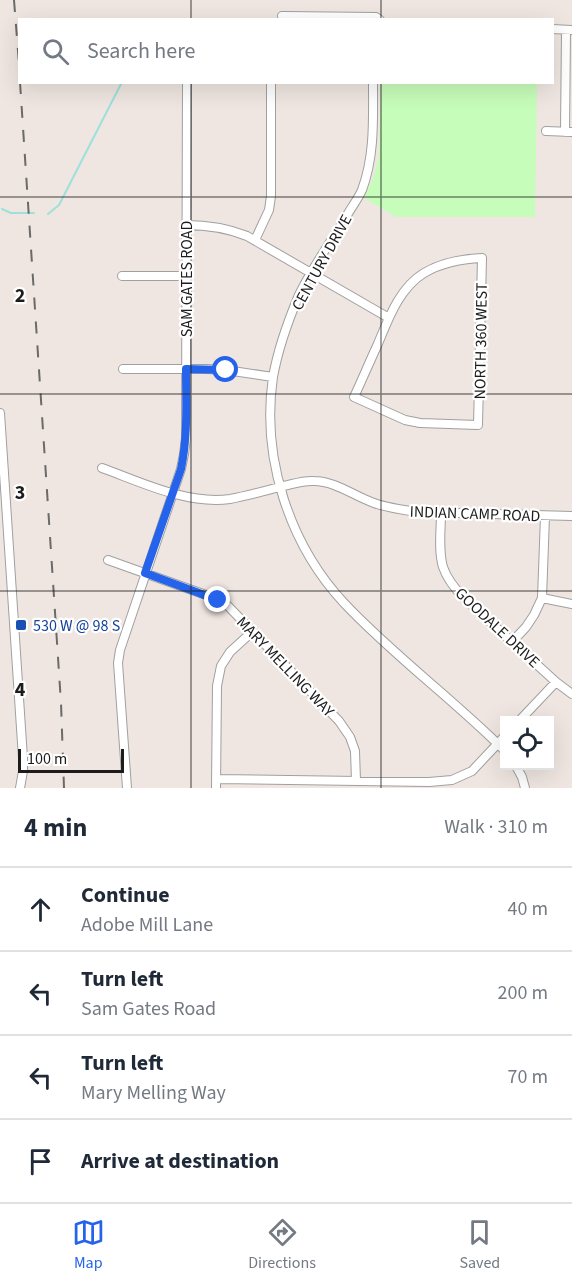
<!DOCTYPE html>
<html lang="en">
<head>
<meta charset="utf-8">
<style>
  body { margin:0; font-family:"Source Sans 3",sans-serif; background:#f6f6f7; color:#1f2937 }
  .controls { position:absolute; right:18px; bottom:18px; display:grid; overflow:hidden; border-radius:0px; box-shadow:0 6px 24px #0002 }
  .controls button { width:54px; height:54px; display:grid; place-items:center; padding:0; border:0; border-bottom:2px solid #e0e1e3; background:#fff; color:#1f2937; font:30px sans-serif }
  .scale { position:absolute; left:18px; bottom:15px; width:106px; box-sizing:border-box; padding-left:6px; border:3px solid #1c1c1c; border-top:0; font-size:16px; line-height:21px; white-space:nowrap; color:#1c1c1c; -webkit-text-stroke:4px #fff; paint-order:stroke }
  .stop { position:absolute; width:18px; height:18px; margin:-14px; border:4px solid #2563eb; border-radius:50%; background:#fff }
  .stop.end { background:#2563eb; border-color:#fff; box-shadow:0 2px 6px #0008 }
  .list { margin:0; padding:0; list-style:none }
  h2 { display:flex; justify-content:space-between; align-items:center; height:78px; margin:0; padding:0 24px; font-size:26px }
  h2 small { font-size:20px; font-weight:400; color:#747a83 }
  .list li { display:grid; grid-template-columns:39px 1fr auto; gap:18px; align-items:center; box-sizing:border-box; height:84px; padding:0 24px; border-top:2px solid #e0e1e3 }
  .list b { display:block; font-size:22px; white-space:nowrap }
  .list p { margin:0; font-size:20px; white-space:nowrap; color:#747a83 }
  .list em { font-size:20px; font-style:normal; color:#747a83 }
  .icon { flex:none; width:33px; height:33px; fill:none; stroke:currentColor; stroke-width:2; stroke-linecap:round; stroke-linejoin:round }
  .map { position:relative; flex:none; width:572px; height:788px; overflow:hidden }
  .search { position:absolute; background:#fff; box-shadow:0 6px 24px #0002; left:18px; right:18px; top:18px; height:66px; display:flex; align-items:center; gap:15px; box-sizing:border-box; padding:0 21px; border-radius:0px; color:#747a83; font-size:22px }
  .sheet { height:414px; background:#fff }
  nav { display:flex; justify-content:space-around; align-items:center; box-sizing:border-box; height:84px; border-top:2px solid #e0e1e3; background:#fff; font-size:16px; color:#747a83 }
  nav a { display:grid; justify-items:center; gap:3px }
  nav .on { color:#2563eb }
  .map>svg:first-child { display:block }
  .park { fill:#c7fdba }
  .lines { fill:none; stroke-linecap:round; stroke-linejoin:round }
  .stream { stroke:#9ee0dc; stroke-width:2 }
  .minor-casing { stroke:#a0a0a0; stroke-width:10 }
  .minor { stroke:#fff; stroke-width:8 }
  .rail { stroke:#6a6a6a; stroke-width:2; stroke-dasharray:12 12; stroke-linecap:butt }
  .route { stroke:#2563eb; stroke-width:8 }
  .grid { fill:none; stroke:#1c1c1c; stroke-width:1.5; stroke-opacity:0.55 }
  .transit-dot { fill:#1a4fb4; stroke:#fff; stroke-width:2 }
  .labels { text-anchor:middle; stroke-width:4.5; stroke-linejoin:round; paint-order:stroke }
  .street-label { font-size:16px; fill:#1c1c1c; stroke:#fff }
  .transit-label { font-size:16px; fill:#164399; stroke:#fff; text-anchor:start }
  .grid-label { font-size:20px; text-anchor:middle; font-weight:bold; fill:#1c1c1c; stroke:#fff; stroke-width:4.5; stroke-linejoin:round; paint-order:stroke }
</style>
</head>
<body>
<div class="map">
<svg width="572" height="788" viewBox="0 0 572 788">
  <rect width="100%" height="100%" fill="#efe6e1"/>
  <!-- park -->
  <path class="park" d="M 381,83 L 537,83 L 535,217 L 396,217 L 364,198 L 373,179 L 379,156 Z"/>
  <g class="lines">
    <!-- stream -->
    <path class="stream" d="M 2,209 L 11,213 L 34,213
      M 48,214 L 59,205 L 122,82"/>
    <!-- minor casing -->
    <g class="minor-casing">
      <path id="minor" d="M 282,16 L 376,17 L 380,20
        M 552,29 L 572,30
        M 373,82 C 373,119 375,155 362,190 C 358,199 351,208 346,217 C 330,243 312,268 299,295 C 288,321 278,349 273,377 C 261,457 289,544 344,603 C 394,656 453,699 504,750
        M 546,131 L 572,132
        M 565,132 L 566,30
        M 186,225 C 208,225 227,228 247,236 L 389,318
        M 255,240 L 269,210 L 271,196 L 271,82
        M 482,258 L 478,425 L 420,423 L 405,420 L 354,397 C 362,380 369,363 377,346 C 388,320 399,288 424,273 C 442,262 462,259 482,258 Z
        M 122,276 L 186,276
        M 123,369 L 207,369 L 226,370 L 273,377
        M 0,413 L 23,758 L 23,771 L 20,788
        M 102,468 C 141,482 187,505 230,499 C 247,496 265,491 283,486 C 293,484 304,480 314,481 C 335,481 354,496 374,503 C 388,508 403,510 418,512 L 572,516
        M 441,513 C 441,530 438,550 443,567 C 447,579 456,590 465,599 L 556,682 L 572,694
        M 108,560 L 206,595 L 228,606 L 339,721 L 350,737 L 355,751 L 356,781
        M 542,598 L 572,604
        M 512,642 L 526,627 L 534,615 L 542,598 L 545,516
        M 520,720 L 556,682
        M 516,766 L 522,777 L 525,788
        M 216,779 L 429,782 L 452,780 L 472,771 L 504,737
        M 127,788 L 118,663 L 120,650 L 181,469 L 184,454 L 186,438 L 187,82
        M 216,788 L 217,686 L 221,666 L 230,652 L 253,631"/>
    </g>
    <!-- minor -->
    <use href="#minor" class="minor"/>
    <!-- rail -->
    <path class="rail" d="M 14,0 L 20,76
      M 20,82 L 61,703 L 64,788"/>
  </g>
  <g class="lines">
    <!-- route -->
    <path class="route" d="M 218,600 L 145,573 L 181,469 C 188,436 186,402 186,369 L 226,370"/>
  </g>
  <!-- grid -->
  <path class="grid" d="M 191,0 L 191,20M 381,0 L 381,20M 191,82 L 191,788M 381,82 L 381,788M 0,197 L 572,197M 0,394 L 572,394M 0,591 L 572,591"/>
  <!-- markers -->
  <rect class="transit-dot" x="15" y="619" width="12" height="12" rx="3"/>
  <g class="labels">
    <!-- street labels -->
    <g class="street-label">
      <text transform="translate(321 262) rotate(-61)" y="6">CENTURY DRIVE</text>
      <text transform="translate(186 279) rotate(-90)" y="6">SAM GATES ROAD</text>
      <text transform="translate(480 341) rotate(-89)" y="6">NORTH 360 WEST</text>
      <text transform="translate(475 513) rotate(2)" y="6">INDIAN CAMP ROAD</text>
      <text transform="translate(498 627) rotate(43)" y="6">GOODALE DRIVE</text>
      <text transform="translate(286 666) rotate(46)" y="6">MARY MELLING WAY</text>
    </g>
    <!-- transit labels -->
    <g class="transit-label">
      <text x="33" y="631">530 W @ 98 S</text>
    </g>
  </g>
  <g class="grid-label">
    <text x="20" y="302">2</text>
    <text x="20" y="499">3</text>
    <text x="20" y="696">4</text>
  </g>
</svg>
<div class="controls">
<button><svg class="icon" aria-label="locate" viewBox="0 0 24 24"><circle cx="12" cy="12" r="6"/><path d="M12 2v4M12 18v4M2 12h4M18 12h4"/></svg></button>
</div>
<div class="scale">100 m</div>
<div class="stop" style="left:226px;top:370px"></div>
<div class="stop end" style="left:218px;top:600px"></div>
<div class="search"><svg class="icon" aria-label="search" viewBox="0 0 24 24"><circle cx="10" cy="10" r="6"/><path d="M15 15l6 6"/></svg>Search here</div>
</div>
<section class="sheet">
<h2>4 min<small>Walk · 310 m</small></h2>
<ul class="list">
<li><svg class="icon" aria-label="ahead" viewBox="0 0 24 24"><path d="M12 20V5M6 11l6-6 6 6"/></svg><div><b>Continue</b><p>Adobe Mill Lane</p></div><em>40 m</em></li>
<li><svg class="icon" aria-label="left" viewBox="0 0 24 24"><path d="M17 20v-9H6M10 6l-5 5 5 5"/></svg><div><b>Turn left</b><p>Sam Gates Road</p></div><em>200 m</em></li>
<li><svg class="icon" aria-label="left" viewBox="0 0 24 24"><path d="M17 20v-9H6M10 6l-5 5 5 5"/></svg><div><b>Turn left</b><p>Mary Melling Way</p></div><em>70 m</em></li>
<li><svg class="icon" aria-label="arrive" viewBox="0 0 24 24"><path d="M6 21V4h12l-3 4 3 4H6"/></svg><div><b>Arrive at destination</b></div></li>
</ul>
</section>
<nav>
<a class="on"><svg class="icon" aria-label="map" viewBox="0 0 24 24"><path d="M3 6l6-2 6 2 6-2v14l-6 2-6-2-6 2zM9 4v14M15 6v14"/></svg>Map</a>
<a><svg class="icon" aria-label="directions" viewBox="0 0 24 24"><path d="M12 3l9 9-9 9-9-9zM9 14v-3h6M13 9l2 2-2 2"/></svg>Directions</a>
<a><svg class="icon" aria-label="saved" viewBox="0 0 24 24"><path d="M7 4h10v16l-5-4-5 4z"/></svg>Saved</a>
</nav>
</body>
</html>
